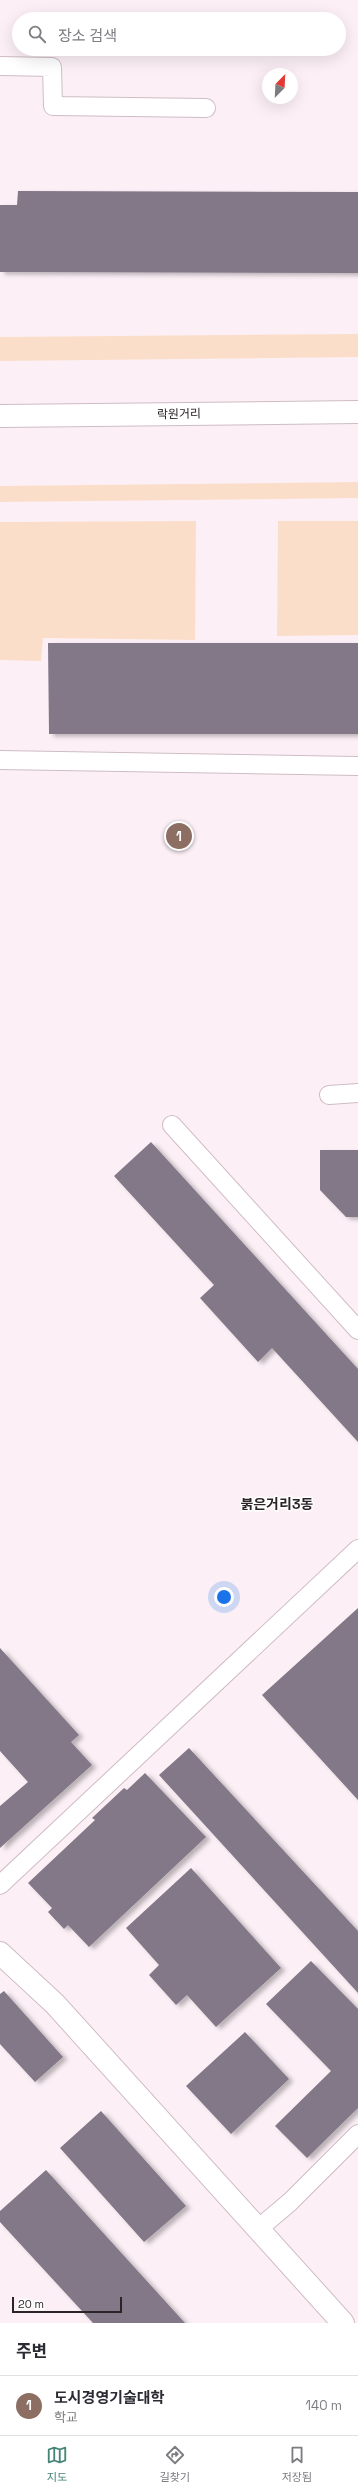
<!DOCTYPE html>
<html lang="ko">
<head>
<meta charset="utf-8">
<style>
  body { margin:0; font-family:"Space Grotesk","Noto Sans KR",sans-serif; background:#f7f7f7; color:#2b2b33 }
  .compass { position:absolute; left:262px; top:68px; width:36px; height:36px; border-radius:50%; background:#fff; box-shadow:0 4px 16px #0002; rotate:24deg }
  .scale { position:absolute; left:12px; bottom:10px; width:110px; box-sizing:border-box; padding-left:4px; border:2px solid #2b2427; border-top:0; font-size:11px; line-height:14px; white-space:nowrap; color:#2b2427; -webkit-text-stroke:3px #fff; paint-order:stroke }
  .you { position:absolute; left:224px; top:1597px; width:14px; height:14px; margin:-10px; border:3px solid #fff; border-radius:50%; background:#1a73e8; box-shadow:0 0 0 6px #1a73e833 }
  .badge { display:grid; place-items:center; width:26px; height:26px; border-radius:50%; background:#448576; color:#fff; font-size:13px; font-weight:700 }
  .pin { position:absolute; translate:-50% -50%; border:2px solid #fff; box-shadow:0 1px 4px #0006 }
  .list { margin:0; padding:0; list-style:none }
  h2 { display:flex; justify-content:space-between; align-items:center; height:52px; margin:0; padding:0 16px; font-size:17px }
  h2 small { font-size:13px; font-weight:400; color:#7c7c81 }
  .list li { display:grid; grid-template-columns:26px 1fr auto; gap:12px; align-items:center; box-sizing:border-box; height:60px; padding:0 16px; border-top:1px solid #e1e1e2 }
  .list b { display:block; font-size:15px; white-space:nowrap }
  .list p { margin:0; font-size:13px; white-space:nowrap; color:#7c7c81 }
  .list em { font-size:13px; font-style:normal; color:#7c7c81 }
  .icon { flex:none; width:22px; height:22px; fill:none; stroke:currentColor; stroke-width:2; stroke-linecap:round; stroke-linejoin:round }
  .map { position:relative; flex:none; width:358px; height:2323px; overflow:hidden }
  .search { position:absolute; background:#fff; box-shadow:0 4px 16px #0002; left:12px; right:12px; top:12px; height:44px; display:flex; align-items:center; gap:10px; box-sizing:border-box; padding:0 14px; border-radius:22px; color:#7c7c81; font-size:15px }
  .sheet { height:112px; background:#fff }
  nav { display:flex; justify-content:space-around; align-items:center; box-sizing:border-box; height:56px; border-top:1px solid #e1e1e2; background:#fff; font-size:11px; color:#7c7c81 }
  nav a { display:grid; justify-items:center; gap:2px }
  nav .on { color:#448576 }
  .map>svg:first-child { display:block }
  .green { fill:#fbdeca }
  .building { fill:#827887; filter:url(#shadow) }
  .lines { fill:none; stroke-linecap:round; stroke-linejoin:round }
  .service-casing { stroke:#cfbcc5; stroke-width:20 }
  .minor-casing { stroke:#cfbcc5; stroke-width:24 }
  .primary-casing { stroke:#cfbcc5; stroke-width:24 }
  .service { stroke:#fff; stroke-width:18 }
  .minor { stroke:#fff; stroke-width:22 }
  .primary { stroke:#fff; stroke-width:22 }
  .labels { text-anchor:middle; stroke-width:3; stroke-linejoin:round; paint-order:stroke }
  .street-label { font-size:12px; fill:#2b2427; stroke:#fff }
  .quarter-label { font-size:14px; font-weight:bold; fill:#2b2427; stroke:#fff }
</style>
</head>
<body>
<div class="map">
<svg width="358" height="2323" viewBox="0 0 358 2323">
  <defs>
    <filter id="shadow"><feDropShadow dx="4.5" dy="2.5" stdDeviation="2" flood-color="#0004"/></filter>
  </defs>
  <rect width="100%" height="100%" fill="#fcf0f6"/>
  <!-- green -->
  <path class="green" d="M 358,334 L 358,357 L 0,361 L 0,337 Z
    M 358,482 L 358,498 L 0,502 L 0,486 Z
    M 196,521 L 195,640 L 43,638 L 41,661 L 0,660 L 0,522 Z
    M 278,521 L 358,521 L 358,635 L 277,636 Z"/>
  <!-- building -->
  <path class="building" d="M 18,191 L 358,192 L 358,273 L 0,272 L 0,205 L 17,205 Z
    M 48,643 L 358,643 L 358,734 L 49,734 Z
    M 151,1142 L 358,1369 L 358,1442 L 272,1348 L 258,1362 L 200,1298 L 214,1285 L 114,1176 Z
    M 320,1150 L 358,1150 L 358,1217 L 346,1217 L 320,1190 Z
    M 358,1608 L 358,1800 L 262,1695 Z
    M 0,1648 L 79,1735 L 71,1742 L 92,1765 L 0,1848 L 0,1806 L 28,1782 L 0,1751 Z
    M 189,1748 L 358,1931 L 358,1993 L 159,1775 Z
    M 145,1773 L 206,1837 L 89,1947 L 68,1925 L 64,1929 L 48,1912 L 52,1908 L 28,1883 L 95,1820 L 92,1818 L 124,1788 L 127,1790 Z
    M 191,1868 L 281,1968 L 216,2027 L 187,1995 L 176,2005 L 149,1975 L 159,1965 L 126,1928 Z
    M 311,1961 L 358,2009 L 358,2108 L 307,2158 L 275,2126 L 331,2071 L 266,2004 Z
    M 4,1991 L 63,2057 L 35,2082 L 0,2044 L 0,1994 Z
    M 245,2032 L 289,2079 L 231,2134 L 186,2086 Z
    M 101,2111 L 186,2206 L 144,2242 L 60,2148 Z
    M 46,2170 L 185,2323 L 93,2323 L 0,2222 L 0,2211 Z"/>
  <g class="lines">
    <!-- service casing -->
    <g class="service-casing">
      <path id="service" d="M 0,66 L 52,67 L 53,106 L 206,108
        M 0,760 L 358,766
        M 329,1095 L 358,1093
        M 172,1125 L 358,1330
        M 0,1885 L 358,1549
        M 258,2229 L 290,2202 L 358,2134"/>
    </g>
    <!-- minor casing -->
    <g class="minor-casing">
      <path id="minor" d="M 0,1953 L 55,2004 L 343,2323"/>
    </g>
    <!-- primary casing -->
    <g class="primary-casing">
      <path id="primary" d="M 0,416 L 358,412"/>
    </g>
    <!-- service -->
    <use href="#service" class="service"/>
    <!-- minor -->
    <use href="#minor" class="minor"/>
    <!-- primary -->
    <use href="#primary" class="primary"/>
  </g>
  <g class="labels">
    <!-- street labels -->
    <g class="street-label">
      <text transform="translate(179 414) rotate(-1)" y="4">락원거리</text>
    </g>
    <!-- quarter labels -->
    <g class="quarter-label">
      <text x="277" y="1509">붉은거리3동</text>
    </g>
  </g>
</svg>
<svg class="compass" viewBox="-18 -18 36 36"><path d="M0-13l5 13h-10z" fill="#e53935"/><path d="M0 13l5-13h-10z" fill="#7c7c81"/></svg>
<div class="scale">20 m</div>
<div class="you"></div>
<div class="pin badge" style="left:179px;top:836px;background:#8d6e63">1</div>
<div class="search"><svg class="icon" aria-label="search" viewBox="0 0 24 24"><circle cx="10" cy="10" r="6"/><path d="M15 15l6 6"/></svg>장소 검색</div>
</div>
<section class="sheet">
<h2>주변<small></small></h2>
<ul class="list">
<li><span class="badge" style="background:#8d6e63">1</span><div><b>도시경영기술대학</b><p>학교</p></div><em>140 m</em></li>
</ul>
</section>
<nav>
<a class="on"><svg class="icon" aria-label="map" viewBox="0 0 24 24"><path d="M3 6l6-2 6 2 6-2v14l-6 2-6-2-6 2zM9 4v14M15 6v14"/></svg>지도</a>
<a><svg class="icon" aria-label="directions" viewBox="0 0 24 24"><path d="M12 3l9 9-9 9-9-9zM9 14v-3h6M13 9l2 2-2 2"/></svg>길찾기</a>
<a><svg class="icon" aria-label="saved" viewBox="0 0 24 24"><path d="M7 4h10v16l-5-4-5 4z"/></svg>저장됨</a>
</nav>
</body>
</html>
